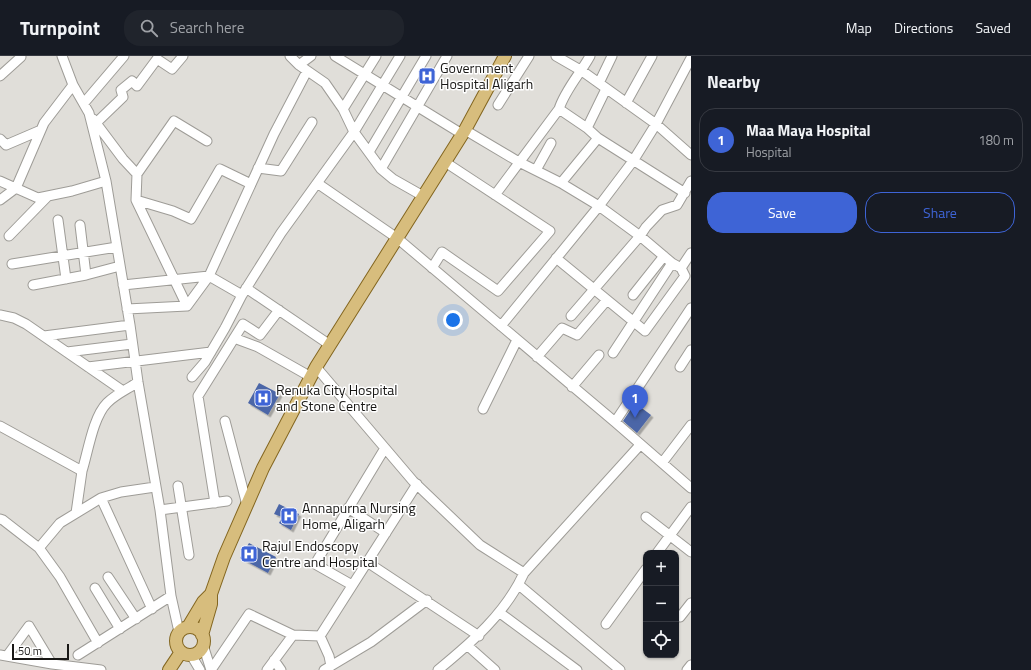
<!DOCTYPE html>
<html lang="en">
<head>
<meta charset="utf-8">
<style>
  body { margin:0; font-family:"Titillium Web",sans-serif; background:#20242c; color:#f1f3f6 }
  .controls { position:absolute; right:12px; bottom:12px; display:grid; overflow:hidden; border-radius:8px; box-shadow:0 1px 3px #0004 }
  .controls button { width:36px; height:36px; display:grid; place-items:center; padding:0; border:0; border-bottom:1px solid #363941; background:#171b24; color:#f1f3f6; font:20px sans-serif }
  .scale { position:absolute; left:12px; bottom:10px; width:57px; box-sizing:border-box; padding-left:4px; border:2px solid #181715; border-top:0; font-size:11px; line-height:14px; white-space:nowrap; color:#181715; -webkit-text-stroke:3px #fff; paint-order:stroke }
  .you { position:absolute; left:453px; top:264px; width:14px; height:14px; margin:-10px; border:3px solid #fff; border-radius:50%; background:#1a73e8; box-shadow:0 0 0 6px #1a73e833 }
  .badge { display:grid; place-items:center; width:26px; height:26px; border-radius:50%; background:#3e64d6; color:#fff; font-size:13px; font-weight:700 }
  .pin { position:absolute; translate:-50% -33px; filter:drop-shadow(0 1px 2px #0008) }
  .pin::after { content:''; position:absolute; top:21px; width:14px; height:12px; background:inherit; clip-path:polygon(0 0,100% 0,50% 100%) }
  .list { margin:0; padding:0; list-style:none }
  h2 { display:flex; justify-content:space-between; align-items:center; height:52px; margin:0; padding:0 16px; font-size:17px }
  h2 small { font-size:13px; font-weight:400; color:#9ea1a6 }
  .list li { display:grid; grid-template-columns:26px 1fr auto; gap:12px; align-items:center; box-sizing:border-box; height:64px; margin:0 8px 8px; padding:0 8px; border:1px solid #363941; border-radius:16px }
  .list b { display:block; font-size:15px; white-space:nowrap }
  .list p { margin:0; font-size:13px; white-space:nowrap; color:#9ea1a6 }
  .list em { font-size:13px; font-style:normal; color:#9ea1a6 }
  .actions { display:flex; gap:8px; padding:12px 16px }
  .actions a { flex:1; padding:9px 0; border:1px solid #3e64d6; border-radius:16px; text-align:center; font-size:14px; color:#3e64d6 }
  .actions .main { background:#3e64d6; color:#fff }
  .icon { flex:none; width:22px; height:22px; fill:none; stroke:currentColor; stroke-width:2; stroke-linecap:round; stroke-linejoin:round }
  .map { position:relative; flex:none; width:691px; height:614px; overflow:hidden }
  header { display:flex; align-items:center; gap:24px; box-sizing:border-box; height:56px; padding:0 20px; background:#171b24; border-bottom:1px solid #363941 }
  header strong { font-size:19px }
  nav { display:flex; gap:22px; margin-inline-start:auto; font-size:14px }
  .search { width:280px; height:36px; background:#20242c; display:flex; align-items:center; gap:10px; box-sizing:border-box; padding:0 14px; border-radius:16px; color:#9ea1a6; font-size:15px }
  main { display:flex }
  aside { flex:1; background:#171b24 }
  .map>svg:first-child { display:block }
  .building { fill:#4c66a7; filter:url(#shadow) }
  .lines { fill:none; stroke-linecap:round; stroke-linejoin:round }
  .minor-casing { stroke:#9e9c97; stroke-width:11 }
  .major-casing { stroke:#836620; stroke-width:14 }
  .minor { stroke:#fff; stroke-width:9 }
  .major { stroke:#d7bd7d; stroke-width:12 }
  .labels { text-anchor:middle; stroke-width:3; stroke-linejoin:round; paint-order:stroke }
  .poi-label { font-size:14px; fill:#181715; stroke:#fff; text-anchor:start }
</style>
</head>
<body>
<header>
<strong>Turnpoint</strong>
<div class="search"><svg class="icon" aria-label="search" viewBox="0 0 24 24"><circle cx="10" cy="10" r="6"/><path d="M15 15l6 6"/></svg>Search here</div>
<nav><a>Map</a><a>Directions</a><a>Saved</a></nav>
</header>
<main>
<div class="map">
<svg width="691" height="614" viewBox="0 0 691 614">
  <defs>
    <filter id="shadow"><feDropShadow dx="2.5" dy="2.5" stdDeviation="0" flood-color="#0004"/></filter>
  </defs>
  <rect width="100%" height="100%" fill="#e0ded9"/>
  <!-- building -->
  <path class="building" d="M 425,14 L 430,18 L 424,28 L 419,24 Z
    M 259,327 L 280,338 L 268,359 L 248,347 Z
    M 635,347 L 651,359 L 637,377 L 623,365 Z
    M 279,448 L 299,458 L 291,474 L 279,467 L 282,461 L 274,458 Z
    M 249,487 L 276,501 L 268,517 L 240,502 Z"/>
  <g class="lines">
    <!-- minor casing -->
    <g class="minor-casing">
      <path id="minor" d="M 62,0 L 73,29 L 89,57 L 106,125 L 130,269 L 138,326 L 160,454 L 171,540 L 179,576
        M 290,0 L 299,9 L 325,27 L 343,53 L 354,76 L 381,113 L 393,123 L 423,140
        M 335,0 L 462,78
        M 556,0 L 582,15 L 656,68 L 691,99
        M 299,9 L 311,0
        M 0,20 L 21,1
        M 599,27 L 612,0
        M 84,47 L 124,0
        M 626,47 L 652,0
        M 498,49 L 529,0
        M 343,53 L 376,0
        M 559,53 C 565,34 580,18 590,0
        M 93,63 L 123,103 L 137,118 L 136,144 L 187,250 L 127,253
        M 96,67 L 123,41 L 121,34 L 132,25 L 137,30 L 157,3 L 172,13 L 183,0
        M 587,72 L 606,33
        M 465,74 L 519,106 L 561,127 L 599,150 L 640,180 L 672,207 L 681,212 L 685,220 L 645,275 L 556,202
        M 0,83 L 6,89 L 41,74
        M 369,96 L 426,0
        M 258,112 L 281,115 L 312,66
        M 381,113 L 447,0
        M 536,114 L 551,87
        M 137,118 L 174,65 L 207,85
        M 0,125 L 38,142 L 72,135 L 106,125
        M 317,127 L 397,182 L 615,366 L 691,432
        M 561,127 L 598,82
        M 495,139 L 559,53 L 587,72 L 598,82 L 685,137
        M 0,144 L 16,132 L 44,67 L 73,29
        M 136,144 L 173,155 L 191,163 L 220,113 L 251,128
        M 58,164 L 66,223
        M 80,169 L 86,219
        M 9,180 L 48,140
        M 12,208 L 117,191
        M 432,212 L 442,196 L 498,235 L 550,175 L 445,106
        M 681,212 L 691,197
        M 33,229 L 86,219 L 120,210
        M 123,229 L 209,220 L 242,239
        M 246,232 L 330,289
        M 633,239 L 664,200
        M 187,250 L 209,220 L 274,78 L 307,15
        M 0,259 L 14,262 L 26,268 L 123,335
        M 571,260 L 640,180 L 646,171 L 662,154 L 677,149 L 691,125
        M 501,270 L 599,150 L 633,105 L 656,68 L 691,2
        M 44,280 L 130,269
        M 234,282 L 258,291 L 311,321
        M 67,296 L 132,288
        M 613,297 L 672,207
        M 537,301 L 562,272 L 577,279 L 607,244
        M 88,311 L 211,296
        M 316,311 L 413,425 L 480,489 L 524,517 C 505,558 472,586 438,614
        M 680,311 L 691,294
        M 192,321 L 205,306 L 225,272 L 242,239 L 281,177 L 354,76 L 400,0
        M 572,331 L 599,299
        M 483,353 L 517,284
        M 225,365 L 247,449
        M 615,366 L 691,252
        M 0,370 L 82,415 C 88,396 93,361 107,347 C 116,338 128,333 138,326
        M 662,407 L 691,369
        M 178,430 L 189,499
        M 101,442 L 152,553
        M 215,447 L 198,340 L 243,268 L 260,279 L 279,254
        M 348,452 L 386,477
        M 160,454 L 227,445
        M 76,457 L 82,415
        M 646,461 L 691,496
        M 0,463 L 3,464 L 39,492 L 60,521 L 98,587
        M 39,492 L 60,467 L 101,442 L 121,436 L 155,431
        M 657,497 L 691,451
        M 367,506 L 479,580
        M 524,517 L 640,389
        M 108,521 L 136,563
        M 352,529 L 315,508 L 385,392
        M 519,529 L 620,614
        M 95,532 L 120,573
        M 500,557 L 577,614
        M 680,561 L 691,547
        M 606,568 L 646,513
        M 320,580 L 329,600 L 331,610
        M 203,589 L 211,614
        M 468,590 L 495,614
        M 0,599 L 52,608 L 101,614
        M 78,599 L 171,540
        M 191,599 L 200,614
        M 7,600 L 29,570 L 52,608
        M 274,604 L 281,614
        M 211,614 L 249,558 L 293,579
        M 267,614 L 293,579 L 320,580 L 417,428
        M 324,614 L 371,586 L 427,544
        M 687,614 L 691,609"/>
    </g>
    <!-- major casing -->
    <g class="major-casing">
      <path id="major" d="M 188,571 L 203,546 L 211,538
        M176 585a14 14 0 1 1 28 0a14 14 0 1 1-28 0Z
        M 202,579 L 211,548 L 211,538 L 224,501 L 263,412 L 316,311 L 465,74 L 505,0
        M 169,614 L 181,596"/>
    </g>
    <!-- minor -->
    <use href="#minor" class="minor"/>
    <!-- major -->
    <use href="#major" class="major"/>
  </g>
  <!-- icons -->
  <defs>
    <g id="hospital-square" transform="scale(0.9)"><rect x="-9" y="-9" width="18" height="18" rx="4" fill="#3e64d6" stroke="#fff"/><path d="M-5-5h3v3.5h4V-5h3V5h-3V1.5h-4V5h-3Z" fill="#fff"/></g>
  </defs>
  <g fill-rule="evenodd">
    <use href="#hospital-square" x="427" y="20"/>
    <use href="#hospital-square" x="263" y="342"/>
    <use href="#hospital-square" x="289" y="460"/>
    <use href="#hospital-square" x="249" y="498"/>
  </g>
  <g class="labels">
    <!-- poi labels -->
    <g class="poi-label">
      <text x="440" y="17">Government<tspan x="440" dy="16">Hospital Aligarh</tspan></text>
      <text x="276" y="339">Renuka City Hospital<tspan x="276" dy="16">and Stone Centre</tspan></text>
      <text x="302" y="457">Annapurna Nursing<tspan x="302" dy="16">Home, Aligarh</tspan></text>
      <text x="262" y="495">Rajul Endoscopy<tspan x="262" dy="16">Centre and Hospital</tspan></text>
    </g>
  </g>
</svg>
<div class="controls">
<button>+</button>
<button>−</button>
<button><svg class="icon" aria-label="locate" viewBox="0 0 24 24"><circle cx="12" cy="12" r="6"/><path d="M12 2v4M12 18v4M2 12h4M18 12h4"/></svg></button>
</div>
<div class="scale">50 m</div>
<div class="you"></div>
<div class="pin badge" style="left:635px;top:362px">1</div>
</div>
<aside>
<h2>Nearby<small></small></h2>
<ul class="list">
<li><span class="badge">1</span><div><b>Maa Maya Hospital</b><p>Hospital</p></div><em>180 m</em></li>
</ul>
<div class="actions"><a class="main">Save</a><a>Share</a></div>
</aside>
</main>
</body>
</html>
